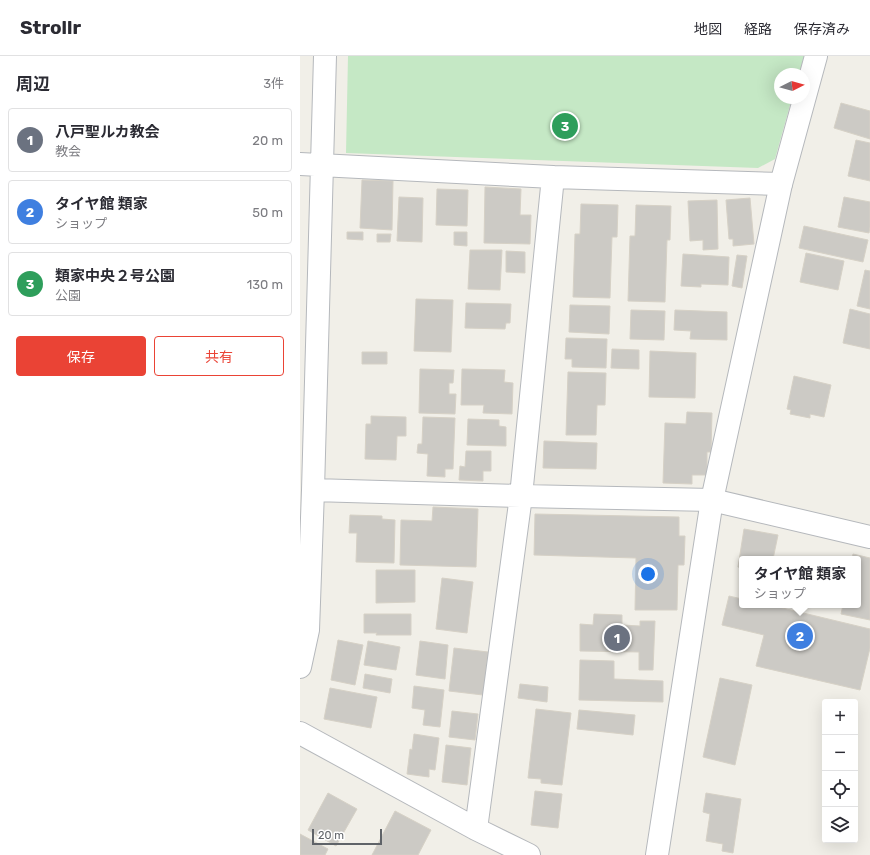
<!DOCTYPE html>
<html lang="ja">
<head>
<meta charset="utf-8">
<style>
  body { margin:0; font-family:Rubik,"Noto Sans JP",sans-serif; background:#f2f2f3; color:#2b2b33 }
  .controls { position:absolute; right:12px; bottom:12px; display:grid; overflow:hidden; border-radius:4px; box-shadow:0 4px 16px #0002 }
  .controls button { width:36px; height:36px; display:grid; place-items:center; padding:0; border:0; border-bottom:1px solid #e1e1e2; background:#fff; color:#2b2b33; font:20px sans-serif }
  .compass { position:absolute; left:474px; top:12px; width:36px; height:36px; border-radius:50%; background:#fff; box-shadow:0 4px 16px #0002; rotate:84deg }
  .scale { position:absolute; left:12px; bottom:10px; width:70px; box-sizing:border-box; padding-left:4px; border:2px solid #5f6368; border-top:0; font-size:11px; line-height:14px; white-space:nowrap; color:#5f6368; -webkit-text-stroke:3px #fff; paint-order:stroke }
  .you { position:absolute; left:348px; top:518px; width:14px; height:14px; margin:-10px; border:3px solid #fff; border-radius:50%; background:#1a73e8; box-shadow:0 0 0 6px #1a73e833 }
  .badge { display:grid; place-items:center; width:26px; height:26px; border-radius:50%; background:#ea4335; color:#fff; font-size:13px; font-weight:700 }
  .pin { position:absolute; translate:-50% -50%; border:2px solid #fff; box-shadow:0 1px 4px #0006 }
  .popup { position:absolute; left:439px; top:500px; width:122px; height:52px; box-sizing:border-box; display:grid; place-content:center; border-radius:4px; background:#fff; filter:drop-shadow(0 1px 3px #0005); font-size:13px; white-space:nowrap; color:#7c7c81 }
  .popup b { font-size:15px; color:#2b2b33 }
  .popup::after { content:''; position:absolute; left:50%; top:100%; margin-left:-8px; border:8px solid transparent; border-top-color:#fff }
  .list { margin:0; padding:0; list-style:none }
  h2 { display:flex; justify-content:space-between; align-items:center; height:52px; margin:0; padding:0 16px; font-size:17px }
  h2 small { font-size:13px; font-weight:400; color:#7c7c81 }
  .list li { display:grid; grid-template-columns:26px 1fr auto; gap:12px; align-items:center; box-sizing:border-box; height:64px; margin:0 8px 8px; padding:0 8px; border:1px solid #e1e1e2; border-radius:4px }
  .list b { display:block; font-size:15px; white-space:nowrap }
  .list p { margin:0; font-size:13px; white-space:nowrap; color:#7c7c81 }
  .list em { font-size:13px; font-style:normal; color:#7c7c81 }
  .actions { display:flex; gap:8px; padding:12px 16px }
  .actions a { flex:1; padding:9px 0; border:1px solid #ea4335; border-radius:4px; text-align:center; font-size:14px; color:#ea4335 }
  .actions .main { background:#ea4335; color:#fff }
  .icon { flex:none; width:22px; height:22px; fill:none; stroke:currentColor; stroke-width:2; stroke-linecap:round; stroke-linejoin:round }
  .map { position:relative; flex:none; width:570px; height:799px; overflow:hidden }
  header { display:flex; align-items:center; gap:24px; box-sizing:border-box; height:56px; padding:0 20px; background:#fff; border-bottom:1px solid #e1e1e2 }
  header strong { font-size:19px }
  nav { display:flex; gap:22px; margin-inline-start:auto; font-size:14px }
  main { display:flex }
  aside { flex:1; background:#fff }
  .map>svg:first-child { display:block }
  .green { fill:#c5e8c5 }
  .building { fill:#cccac5; stroke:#d6d1c6 }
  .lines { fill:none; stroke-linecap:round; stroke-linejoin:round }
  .minor-casing { stroke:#b5b8bc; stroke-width:24 }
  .tertiary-casing { stroke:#b5b8bc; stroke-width:24 }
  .minor { stroke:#fff; stroke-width:22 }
  .tertiary { stroke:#fff; stroke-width:22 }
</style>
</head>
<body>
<header>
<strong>Strollr</strong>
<nav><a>地図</a><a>経路</a><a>保存済み</a></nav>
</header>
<main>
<aside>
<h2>周辺<small>3件</small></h2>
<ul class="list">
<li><span class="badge" style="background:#6b7280">1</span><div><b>八戸聖ルカ教会</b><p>教会</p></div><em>20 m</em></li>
<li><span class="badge" style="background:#3f7fe0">2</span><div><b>タイヤ館 類家</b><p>ショップ</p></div><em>50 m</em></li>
<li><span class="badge" style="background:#2e9e5b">3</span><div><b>類家中央２号公園</b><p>公園</p></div><em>130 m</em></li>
</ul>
<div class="actions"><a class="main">保存</a><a>共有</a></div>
</aside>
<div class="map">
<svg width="570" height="799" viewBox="0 0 570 799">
  <rect width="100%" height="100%" fill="#f1efe8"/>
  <!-- green -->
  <path class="green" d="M 48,0 L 504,0 L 499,18 L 480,18 L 480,42 L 492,42 L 475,103 L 458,112 L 46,97 Z"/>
  <!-- building -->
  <path class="building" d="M 541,47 L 570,55 L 570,83 L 534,72 Z
    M 556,84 L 570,87 L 570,125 L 548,120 Z
    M 62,124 L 93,125 L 92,174 L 60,172 Z
    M 185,131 L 221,133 L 220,159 L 231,159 L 230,188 L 184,187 Z
    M 137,133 L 168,134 L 167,170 L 136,169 Z
    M 99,141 L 123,142 L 122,186 L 97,185 Z
    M 544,141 L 570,146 L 570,171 L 569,177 L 538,171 Z
    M 450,142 L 454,188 L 433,190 L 433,183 L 429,183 L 426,144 Z
    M 417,144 L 418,193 L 403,194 L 403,184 L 390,185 L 388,145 Z
    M 281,148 L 318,149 L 317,181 L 312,181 L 310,242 L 273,241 L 275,178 L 280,178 Z
    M 336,149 L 371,150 L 370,184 L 367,184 L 365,246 L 328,245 L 330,180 L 335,180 Z
    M 504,170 L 568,184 L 563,206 L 499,192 Z
    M 47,176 L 63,176 L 63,184 L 47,183 Z
    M 154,176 L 167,176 L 167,190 L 154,189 Z
    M 77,178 L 91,178 L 90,186 L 77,186 Z
    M 170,194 L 202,194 L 200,234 L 168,233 Z
    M 206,195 L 225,196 L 225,217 L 206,216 Z
    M 506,197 L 544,205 L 538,234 L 500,226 Z
    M 383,198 L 429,201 L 428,229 L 401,228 L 401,231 L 381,230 Z
    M 437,199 L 447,200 L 442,232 L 432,230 Z
    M 565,214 L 570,215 L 570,253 L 557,250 Z
    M 116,243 L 153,244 L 151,296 L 114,295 Z
    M 166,247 L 211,248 L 210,267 L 206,267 L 205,273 L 165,272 Z
    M 270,249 L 310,250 L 309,278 L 269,276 Z
    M 550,253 L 570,258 L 570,293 L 543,287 Z
    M 331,254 L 365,255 L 364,284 L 330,283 Z
    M 375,254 L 427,256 L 427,284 L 390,283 L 391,275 L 374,274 Z
    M 266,282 L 307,283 L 306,312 L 272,311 L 272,303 L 265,303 Z
    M 312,293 L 339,294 L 339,313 L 311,312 Z
    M 350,295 L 396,297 L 395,342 L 349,341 Z
    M 62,296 L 87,296 L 87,308 L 62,308 Z
    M 120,313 L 154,314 L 153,327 L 149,327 L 149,338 L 156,338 L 155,358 L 119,357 Z
    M 162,313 L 205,314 L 204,326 L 213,327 L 212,358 L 183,357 L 184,349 L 161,349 Z
    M 268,316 L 306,317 L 305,349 L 297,349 L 296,379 L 266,379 Z
    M 494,320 L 531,329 L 524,361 L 510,358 L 510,362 L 490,358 L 491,354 L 487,353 Z
    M 387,356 L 412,357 L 411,396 L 407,396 L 407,419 L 392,419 L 392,428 L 363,427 L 365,367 L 386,368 Z
    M 71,360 L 106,361 L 106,380 L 97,380 L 96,404 L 65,403 L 66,368 L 71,368 Z
    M 123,361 L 155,362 L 153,413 L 145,413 L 145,421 L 127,420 L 128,398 L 117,397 L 118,388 L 122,388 Z
    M 168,363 L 199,364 L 199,370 L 206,371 L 206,390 L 167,389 Z
    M 244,385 L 297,387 L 296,413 L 243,412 Z
    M 166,395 L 191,395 L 191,415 L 183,415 L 183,425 L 159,424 L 160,410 L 165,411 Z
    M 133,451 L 178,453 L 176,511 L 100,509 L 101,464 L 132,465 Z
    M 235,458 L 379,461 L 379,480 L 385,480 L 384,509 L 378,509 L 377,554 L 335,554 L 336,502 L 234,499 Z
    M 50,459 L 82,460 L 82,463 L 95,464 L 94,507 L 56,506 L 57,477 L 49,477 Z
    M 444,473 L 478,479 L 473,503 L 442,503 L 442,512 L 438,511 Z
    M 553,498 L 570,502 L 570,564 L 541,558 L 543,549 L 558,549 L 558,503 L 552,503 Z
    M 76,514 L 115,514 L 115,546 L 76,547 Z
    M 142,522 L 173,526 L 167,577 L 136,573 Z
    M 429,540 L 442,543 L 442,549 L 470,549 L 570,573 L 570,592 L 560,634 L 456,610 L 464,579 L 422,569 Z
    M 64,558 L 111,558 L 111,579 L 76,579 L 77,577 L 64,577 Z
    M 294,558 L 322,559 L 322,569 L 340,570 L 340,565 L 355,565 L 353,614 L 339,614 L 339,596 L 280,595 L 280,568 L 293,569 Z
    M 38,584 L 63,589 L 55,629 L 31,624 Z
    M 68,585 L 100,591 L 96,614 L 64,609 Z
    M 120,585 L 148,589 L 145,623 L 116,619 Z
    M 154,592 L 188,596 L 183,639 L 149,635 Z
    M 280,604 L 314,605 L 314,623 L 363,625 L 363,646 L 279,644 Z
    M 65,618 L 92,623 L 90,637 L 63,632 Z
    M 420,622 L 452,629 L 435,709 L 403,701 Z
    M 220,628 L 248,631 L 247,646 L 218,642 Z
    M 114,630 L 144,634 L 140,671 L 123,669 L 125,654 L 112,652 Z
    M 30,632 L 77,641 L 71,672 L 24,663 Z
    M 236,653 L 271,657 L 262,729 L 241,727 L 241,723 L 228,722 Z
    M 279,654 L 335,659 L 333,679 L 277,673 Z
    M 152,655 L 178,658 L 175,684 L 149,681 Z
    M 114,678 L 139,682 L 135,714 L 129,713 L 129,721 L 107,718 L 110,693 L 112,694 Z
    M 146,689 L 171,692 L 167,729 L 142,726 Z
    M 235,735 L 262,738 L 258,772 L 231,769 Z
    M 28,737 L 57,753 L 36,790 L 8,774 Z
    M 406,737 L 441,743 L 433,797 L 422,795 L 423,788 L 406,785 L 410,758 L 403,756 Z
    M 95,755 L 131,774 L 118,799 L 72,799 Z
    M 0,778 L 28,793 L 25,799 L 0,799 Z"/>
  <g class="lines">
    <!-- minor casing -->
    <g class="minor-casing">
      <path id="minor" d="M 0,108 L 253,121 L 481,128
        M 13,434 L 221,440 L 412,444 L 570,481
        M 0,611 L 8,574 L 13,434 L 25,0
        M 0,677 L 176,773 L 229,799
        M 176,773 L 221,440 L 253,121"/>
    </g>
    <!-- tertiary casing -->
    <g class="tertiary-casing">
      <path id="tertiary" d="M 357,799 L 412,444 L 481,128 L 516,0"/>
    </g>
    <!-- minor -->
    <use href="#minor" class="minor"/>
    <!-- tertiary -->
    <use href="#tertiary" class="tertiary"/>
  </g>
</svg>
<div class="controls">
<button>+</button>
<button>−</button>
<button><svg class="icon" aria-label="locate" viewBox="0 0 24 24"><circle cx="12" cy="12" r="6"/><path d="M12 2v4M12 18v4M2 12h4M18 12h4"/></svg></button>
<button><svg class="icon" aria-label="layers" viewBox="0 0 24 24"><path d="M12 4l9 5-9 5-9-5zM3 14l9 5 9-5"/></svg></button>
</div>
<svg class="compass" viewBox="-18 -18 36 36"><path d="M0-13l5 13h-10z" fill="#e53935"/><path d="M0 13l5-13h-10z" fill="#7c7c81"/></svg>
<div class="scale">20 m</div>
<div class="you"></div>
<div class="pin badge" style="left:317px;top:582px;background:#6b7280">1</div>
<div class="pin badge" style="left:500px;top:580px;background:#3f7fe0">2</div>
<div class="popup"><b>タイヤ館 類家</b>ショップ</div>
<div class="pin badge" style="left:265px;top:70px;background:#2e9e5b">3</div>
</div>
</main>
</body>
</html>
